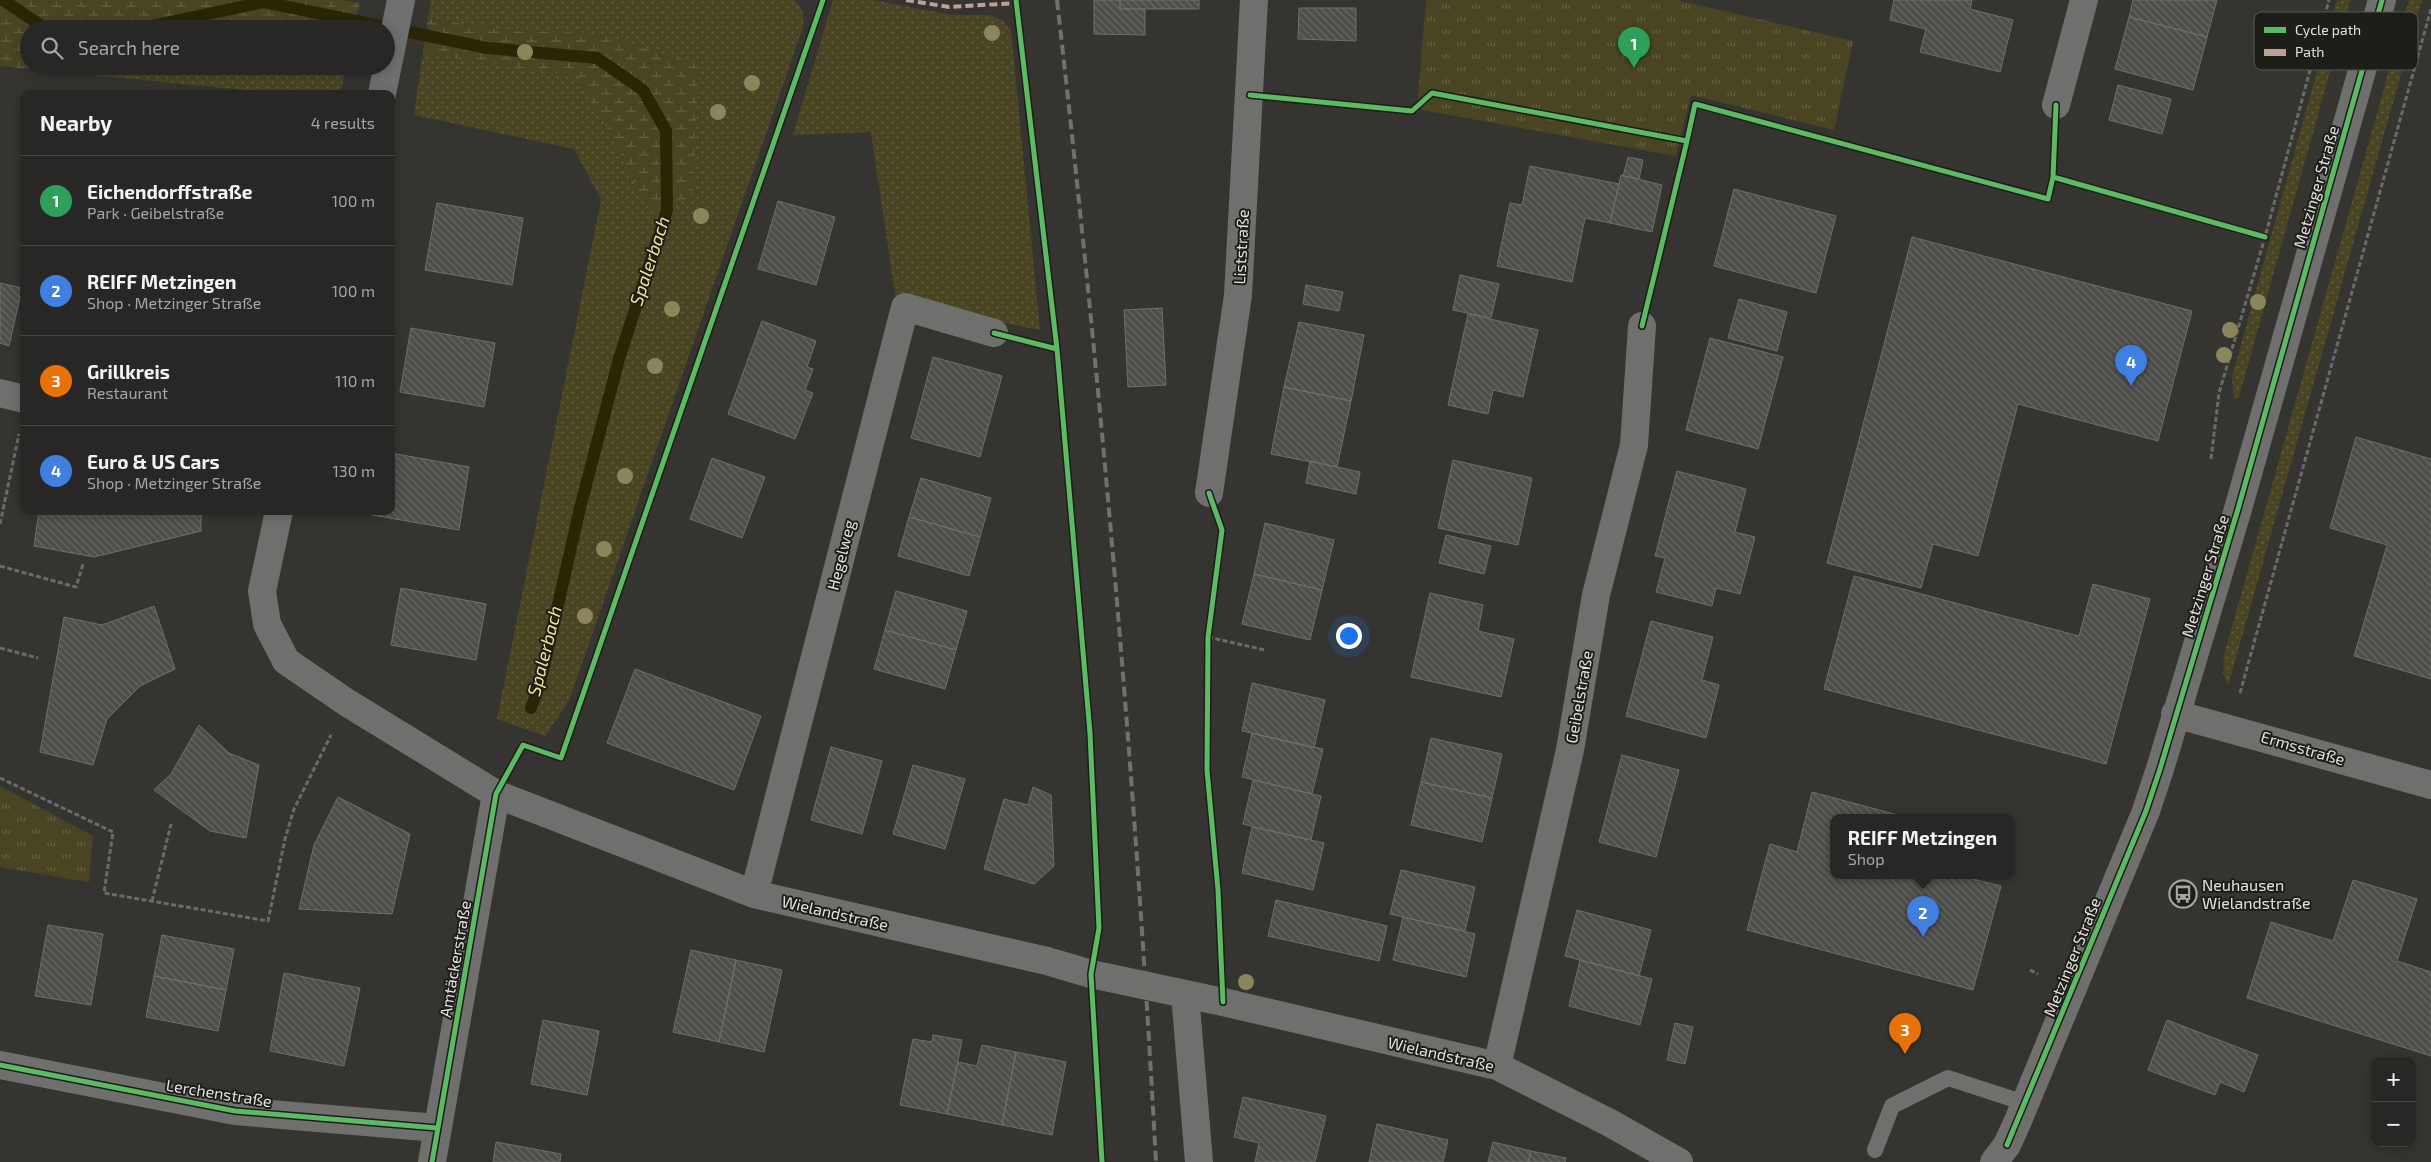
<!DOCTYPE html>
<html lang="en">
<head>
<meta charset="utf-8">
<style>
  body { margin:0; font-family:"Exo 2",sans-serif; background:#343332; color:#f1f3f6 }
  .controls { position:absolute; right:15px; bottom:15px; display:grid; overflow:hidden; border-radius:10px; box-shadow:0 2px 12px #0003 }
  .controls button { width:45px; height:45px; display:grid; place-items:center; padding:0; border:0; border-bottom:1px solid #444442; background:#282725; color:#f1f3f6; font:25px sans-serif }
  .you { position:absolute; left:1348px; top:635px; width:18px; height:18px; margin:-12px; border:4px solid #fff; border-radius:50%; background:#1a73e8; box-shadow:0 0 0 8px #1a73e833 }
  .badge { display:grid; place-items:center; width:32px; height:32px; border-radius:50%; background:#d93025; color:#fff; font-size:16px; font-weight:700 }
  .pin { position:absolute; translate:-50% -41px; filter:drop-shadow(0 1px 2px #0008) }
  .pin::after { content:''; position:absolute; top:26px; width:18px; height:15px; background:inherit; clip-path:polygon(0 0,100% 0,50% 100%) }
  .popup { position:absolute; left:1830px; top:814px; width:185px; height:65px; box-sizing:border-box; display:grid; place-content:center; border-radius:10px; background:#282725; filter:drop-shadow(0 1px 4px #0005); font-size:16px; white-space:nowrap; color:#a5a5a7 }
  .popup b { font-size:19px; color:#f1f3f6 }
  .popup::after { content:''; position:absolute; left:50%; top:100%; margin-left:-10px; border:10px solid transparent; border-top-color:#282725 }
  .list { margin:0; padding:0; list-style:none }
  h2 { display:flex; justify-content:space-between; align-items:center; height:65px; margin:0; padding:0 20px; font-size:21px }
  h2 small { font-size:16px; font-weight:400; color:#a5a5a7 }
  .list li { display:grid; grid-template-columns:32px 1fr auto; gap:15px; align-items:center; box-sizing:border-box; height:90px; padding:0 20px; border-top:1px solid #444442 }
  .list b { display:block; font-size:19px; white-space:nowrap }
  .list p { margin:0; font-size:16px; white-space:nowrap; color:#a5a5a7 }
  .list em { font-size:16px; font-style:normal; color:#a5a5a7 }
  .icon { flex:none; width:28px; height:28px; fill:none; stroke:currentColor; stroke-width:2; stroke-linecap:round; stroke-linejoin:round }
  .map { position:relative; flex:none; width:2431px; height:1162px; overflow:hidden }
  .search { position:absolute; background:#282725; box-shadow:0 2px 12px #0003; left:20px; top:20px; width:375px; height:55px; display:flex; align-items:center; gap:12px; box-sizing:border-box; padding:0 18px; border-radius:28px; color:#a5a5a7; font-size:19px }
  .panel { position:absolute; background:#282725; box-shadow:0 2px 12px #0003; left:20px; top:90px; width:375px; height:425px; border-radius:10px }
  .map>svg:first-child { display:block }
  .grass { fill:url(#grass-dots) }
  .wetland { fill:url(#wetland-marsh) }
  .park { fill:url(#park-tufts) }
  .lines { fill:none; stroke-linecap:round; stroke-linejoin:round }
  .stream { stroke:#2a2605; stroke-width:12 }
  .building { fill:url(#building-back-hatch); stroke:#6f6e6c }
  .path { stroke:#6a6a67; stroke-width:3; stroke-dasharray:5 2.5; stroke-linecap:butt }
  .service { stroke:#6f6f6d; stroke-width:16 }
  .minor { stroke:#6f6f6d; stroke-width:28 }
  .tertiary { stroke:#6f6f6d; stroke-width:28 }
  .rail { stroke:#70706d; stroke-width:4; stroke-dasharray:10 5; stroke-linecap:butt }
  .quiet { stroke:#bda197; stroke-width:4; stroke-dasharray:8 4; stroke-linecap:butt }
  .cycleway-casing { stroke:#1d1d1a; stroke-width:8 }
  .cycleway { stroke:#5cba63; stroke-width:5 }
  .tree { fill:#8a855a }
  .labels { text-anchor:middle; stroke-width:4; stroke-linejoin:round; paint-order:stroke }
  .street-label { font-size:16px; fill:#e2e1de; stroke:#1d1d1a }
  .poi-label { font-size:16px; fill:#e2e1de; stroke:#1d1d1a; text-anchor:start }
  .water-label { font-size:18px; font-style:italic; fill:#ede699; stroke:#1d1d1a }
  .key { fill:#1d1d1a; stroke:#585855; stroke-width:1 }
  .key-label { font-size:14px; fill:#e2e1de }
</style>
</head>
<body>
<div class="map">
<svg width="2431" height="1162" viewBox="0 0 2431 1162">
  <defs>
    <pattern id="grass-dots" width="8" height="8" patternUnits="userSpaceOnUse" patternTransform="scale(1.25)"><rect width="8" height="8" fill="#494523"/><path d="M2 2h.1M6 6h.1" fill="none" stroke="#636042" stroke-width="1.8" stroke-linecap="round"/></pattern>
    <pattern id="wetland-marsh" width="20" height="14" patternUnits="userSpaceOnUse" patternTransform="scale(1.25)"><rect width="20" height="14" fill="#494523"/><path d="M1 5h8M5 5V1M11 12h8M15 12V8" fill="none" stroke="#636042"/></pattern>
    <pattern id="park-tufts" width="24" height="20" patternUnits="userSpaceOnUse" patternTransform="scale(1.25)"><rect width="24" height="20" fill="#494523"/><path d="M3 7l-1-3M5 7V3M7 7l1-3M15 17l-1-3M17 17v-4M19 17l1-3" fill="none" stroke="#636042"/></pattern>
    <pattern id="building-back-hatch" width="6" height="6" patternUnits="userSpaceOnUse" patternTransform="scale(1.25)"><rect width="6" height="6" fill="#4d4d4a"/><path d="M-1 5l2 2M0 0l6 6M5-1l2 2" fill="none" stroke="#666664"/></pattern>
  </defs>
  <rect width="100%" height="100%" fill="#353431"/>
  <!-- grass -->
  <path class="grass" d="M 431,0 L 794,0 C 804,10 805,17 802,30 L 569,701 L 545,736 L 497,719 L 601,200 L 574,149 L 414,115 L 423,52 L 482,63 L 578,76 L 610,133 L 648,211 L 692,199 L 594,33 L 512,31 L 428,19 Z
    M 833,0 L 872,0 L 952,15 L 990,15 L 1003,21 L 1011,30 L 1040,330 L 896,301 L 871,132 L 793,135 Z
    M 2337,0 L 2350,0 L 2239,397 L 2234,399 L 2232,377 Z
    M 2409,0 L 2422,0 L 2228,686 L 2223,673 L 2224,655 Z
    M 264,21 L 304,29 L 233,29 Z
    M 86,66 L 346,66 L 340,94 L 284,94 L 63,72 Z"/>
  <!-- wetland -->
  <path class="wetland" d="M 0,0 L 341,0 L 360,3 L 354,29 L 304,29 L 264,21 L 233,29 L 29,29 L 29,66 L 86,66 L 63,72 L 0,66 Z
    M 428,19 L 512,31 L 594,33 L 699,64 L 692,199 L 648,211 L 610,133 L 578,76 L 482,63 L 423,52 Z"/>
  <!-- park -->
  <path class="park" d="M 1426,0 L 1676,0 L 1853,41 L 1834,130 L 1691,95 L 1676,156 L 1417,109 Z
    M 0,786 L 93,836 L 89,882 L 0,867 Z"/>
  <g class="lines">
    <!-- stream -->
    <path class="stream" d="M 3,0 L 46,29
      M 137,29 L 264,2 L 487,48 L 597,58 L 643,90 L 666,131 L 667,210 L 619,359 L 580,508 L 540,684 L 531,708"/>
  </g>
  <!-- building -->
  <path class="building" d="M 1094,0 L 1120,0 L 1120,9 L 1145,9 L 1145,35 L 1094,34 Z
    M 1120,0 L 1199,0 L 1199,9 L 1120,9 Z
    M 1894,0 L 1972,0 L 1970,9 L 2013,20 L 2000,72 L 1920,52 L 1926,29 L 1890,20 Z
    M 2133,0 L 2217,0 L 2207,37 L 2129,17 Z
    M 1299,8 L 1356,8 L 1356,41 L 1298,39 Z
    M 2129,17 L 2207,37 L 2193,90 L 2115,69 Z
    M 2118,85 L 2171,99 L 2162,134 L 2109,120 Z
    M 1628,157 L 1643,160 L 1639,179 L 1623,176 Z
    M 1530,166 L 1619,184 L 1610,223 L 1585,218 L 1572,282 L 1497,266 L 1510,203 L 1522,205 Z
    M 1621,175 L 1662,185 L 1652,232 L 1610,223 Z
    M 1734,189 L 1836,216 L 1816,293 L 1714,266 Z
    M 778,201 L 835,217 L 816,285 L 758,269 Z
    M 437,203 L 523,218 L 512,285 L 425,270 Z
    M 1912,237 L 2192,311 L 2158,441 L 2018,404 L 1978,556 L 1933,544 L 1921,588 L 1827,563 Z
    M 1460,275 L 1499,284 L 1491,318 L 1453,310 Z
    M 0,283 L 22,288 L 9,346 L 0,343 Z
    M 1306,285 L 1343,292 L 1339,311 L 1303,304 Z
    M 1739,299 L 1787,312 L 1777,351 L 1728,338 Z
    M 1162,308 L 1166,385 L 1128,387 L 1124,310 Z
    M 1468,314 L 1538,330 L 1523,397 L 1493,390 L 1488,414 L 1448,405 Z
    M 762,321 L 816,341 L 807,367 L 813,369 L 805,390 L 813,393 L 795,439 L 728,414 Z
    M 1299,322 L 1364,335 L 1351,401 L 1284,387 Z
    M 411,328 L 495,343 L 484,407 L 400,392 Z
    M 1710,338 L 1783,357 L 1758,449 L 1686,430 Z
    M 933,357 L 1002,376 L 980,457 L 911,438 Z
    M 1284,387 L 1351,401 L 1337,467 L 1271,454 Z
    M 2356,437 L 2431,459 L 2431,679 L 2354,656 L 2387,545 L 2330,528 Z
    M 391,453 L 469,467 L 459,530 L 372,515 L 373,511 L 391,511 Z
    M 712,458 L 765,477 L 742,538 L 690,519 Z
    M 1453,460 L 1532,478 L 1518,545 L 1438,528 Z
    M 1310,461 L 1360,472 L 1356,494 L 1306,483 Z
    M 1677,471 L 1746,489 L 1735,532 L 1755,537 L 1740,594 L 1716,588 L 1712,606 L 1656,592 L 1665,558 L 1655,556 Z
    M 921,478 L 991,498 L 980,537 L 909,517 Z
    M 39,511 L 201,511 L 201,531 L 94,557 L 34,546 Z
    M 909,517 L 980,537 L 969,576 L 898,556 Z
    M 1265,523 L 1334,540 L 1322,590 L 1254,574 Z
    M 1446,535 L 1491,546 L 1484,574 L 1439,563 Z
    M 1254,574 L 1322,590 L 1310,640 L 1242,624 Z
    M 1854,576 L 2079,636 L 2093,584 L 2150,599 L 2106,764 L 1824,689 Z
    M 401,588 L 486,604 L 476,660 L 391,645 Z
    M 896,591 L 967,611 L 956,650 L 885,630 Z
    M 1430,593 L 1483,605 L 1478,631 L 1514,639 L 1501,697 L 1411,677 Z
    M 154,606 L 175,669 L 140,686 L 107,719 L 93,765 L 40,752 L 64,617 L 102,625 Z
    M 1651,621 L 1713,637 L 1702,680 L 1719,685 L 1706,738 L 1626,716 Z
    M 885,630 L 956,650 L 945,689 L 874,669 Z
    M 635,669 L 761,716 L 734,790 L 607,743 Z
    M 1252,683 L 1325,700 L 1314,748 L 1242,731 Z
    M 199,725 L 229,753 L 259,765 L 246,838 L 210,831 L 154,790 L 171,774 Z
    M 1252,733 L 1323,749 L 1312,794 L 1242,777 Z
    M 1431,738 L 1502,754 L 1492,798 L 1421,782 Z
    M 831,747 L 882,761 L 862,834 L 811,820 Z
    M 1622,755 L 1679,770 L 1656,857 L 1599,842 Z
    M 913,765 L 965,779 L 945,849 L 893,834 Z
    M 1253,780 L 1321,796 L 1311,840 L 1243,824 Z
    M 1421,782 L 1492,798 L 1482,842 L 1411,825 Z
    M 1033,787 L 1051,795 L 1054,866 L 1034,884 L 984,869 L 1004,799 L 1028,805 Z
    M 1812,792 L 1909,818 L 1834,818 L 1834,876 L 1961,876 L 2001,886 L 1973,990 L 1747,930 L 1770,844 L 1797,852 Z
    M 338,797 L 410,834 L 392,914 L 299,909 L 314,845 Z
    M 1252,827 L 1324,843 L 1313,890 L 1242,873 Z
    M 1401,870 L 1475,887 L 1465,931 L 1390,914 Z
    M 2353,880 L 2417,899 L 2397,961 L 2431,972 L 2431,1056 L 2247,998 L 2271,922 L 2333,941 Z
    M 1276,900 L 1387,926 L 1379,961 L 1268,936 Z
    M 1577,910 L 1651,930 L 1639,976 L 1565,956 Z
    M 1403,917 L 1475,934 L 1466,977 L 1393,960 Z
    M 48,925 L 103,934 L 91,1005 L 35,996 Z
    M 162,935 L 234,949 L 226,990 L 154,976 Z
    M 691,950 L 736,960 L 719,1042 L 673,1032 Z
    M 736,960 L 782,970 L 764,1052 L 719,1042 Z
    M 1580,960 L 1652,979 L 1640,1025 L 1569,1006 Z
    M 284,973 L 360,988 L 344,1066 L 270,1051 Z
    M 154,976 L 226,990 L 218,1031 L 146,1017 Z
    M 543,1020 L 599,1031 L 587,1095 L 531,1084 Z
    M 2167,1020 L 2258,1055 L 2244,1092 L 2220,1082 L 2215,1095 L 2148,1070 Z
    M 1675,1023 L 1693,1027 L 1685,1064 L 1667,1060 Z
    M 933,1035 L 962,1040 L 947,1114 L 900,1105 L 913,1039 L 932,1042 Z
    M 982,1045 L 1016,1052 L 1002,1125 L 947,1114 L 958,1062 L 977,1066 Z
    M 1016,1052 L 1066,1062 L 1052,1135 L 1002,1125 Z
    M 1243,1097 L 1326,1116 L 1315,1162 L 1255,1162 L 1259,1143 L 1234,1137 Z
    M 1377,1124 L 1448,1140 L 1443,1162 L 1369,1162 Z
    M 496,1142 L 561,1154 L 560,1162 L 493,1162 Z
    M 1493,1142 L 1531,1151 L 1528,1162 L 1488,1162 Z
    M 1531,1151 L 1566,1158 L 1565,1162 L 1528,1162 Z"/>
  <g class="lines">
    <!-- path -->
    <path class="path" d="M 2211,459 L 2219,393 L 2265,237 L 2329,0
      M 0,524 L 19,434
      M 0,566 L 76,587 L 83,564
      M 1208,637 L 1265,650
      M 0,648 L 38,658
      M 2240,693 L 2431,9
      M 0,778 L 113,832 L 104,893 L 268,921 L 285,839 L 294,809 L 331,735
      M 152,901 L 171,824
      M 2030,970 L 2038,974"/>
    <!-- service -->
    <path class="service" d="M 1875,1150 L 1892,1106 L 1948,1078 L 2025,1103"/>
    <!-- minor -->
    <path class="minor" d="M 382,94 L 401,0
      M 2056,105 L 2084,0
      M 0,393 L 24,399
      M 1209,493 L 1238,295 L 1254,0
      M 279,511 L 262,591 L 267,624 L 286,661 L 346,702 L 496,794 L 754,894 L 1047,961 L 1091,974 L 1223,1002 L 1497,1066 L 1610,1123 L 1679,1162
      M 2175,714 L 2431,785
      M 754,894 L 905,307 L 994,333
      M 1185,994 L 1199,1162
      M 0,1065 L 235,1111 L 437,1128
      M 1497,1066 L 1570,750 L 1596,595 L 1634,445 L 1642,326
      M 432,1162 L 496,794"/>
    <!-- tertiary -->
    <path class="tertiary" d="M 1994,1162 L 2007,1145 L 2017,1123 L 2146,811 L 2160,769 L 2238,509 L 2382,0"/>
    <!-- rail -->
    <path class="rail" d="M 1057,0 C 1101,386 1135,774 1156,1162"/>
    <!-- quiet -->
    <path class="quiet" d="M 906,0 L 949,7 L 1017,3"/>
    <!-- cycleway casing -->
    <g class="cycleway-casing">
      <path id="cycleway" d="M 1016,0 L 1057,349 L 1090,733 L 1099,928 L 1091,974 L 1102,1162
        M 1250,95 L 1412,111 L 1432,93 L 1687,141 L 1695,104 L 2048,199 L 2053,177 L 2265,237
        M 2053,177 L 2056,105
        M 1642,326 L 1687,141
        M 994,333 L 1057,349
        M 1209,493 L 1222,530 L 1208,637 L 1207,770 L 1218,890 L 1223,1002
        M 0,1065 L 235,1111 L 437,1128
        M 2007,1145 L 2146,811 L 2160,769 L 2238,509 L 2382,0
        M 432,1162 L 496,794 L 523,745 L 561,758 L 823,0"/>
    </g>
    <!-- cycleway -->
    <use href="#cycleway" class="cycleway"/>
  </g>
  <!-- trees -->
  <g class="tree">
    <circle cx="992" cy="33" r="8"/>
    <circle cx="525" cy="52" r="8"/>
    <circle cx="752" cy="83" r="8"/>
    <circle cx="718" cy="112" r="8"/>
    <circle cx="701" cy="216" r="8"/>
    <circle cx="2258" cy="302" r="8"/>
    <circle cx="672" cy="309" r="8"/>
    <circle cx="2230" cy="330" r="8"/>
    <circle cx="2224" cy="355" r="8"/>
    <circle cx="655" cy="366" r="8"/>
    <circle cx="625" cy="476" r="8"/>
    <circle cx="604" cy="549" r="8"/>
    <circle cx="585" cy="616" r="8"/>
    <circle cx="1246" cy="982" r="8"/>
  </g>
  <!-- icons -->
  <defs>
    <g id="bus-ring" transform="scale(1.4375)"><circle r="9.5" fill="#1d1d1a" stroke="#a5a4a1" stroke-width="1.5"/><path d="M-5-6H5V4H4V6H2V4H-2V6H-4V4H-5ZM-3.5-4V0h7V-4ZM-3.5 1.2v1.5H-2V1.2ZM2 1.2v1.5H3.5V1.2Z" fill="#a5a4a1"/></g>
  </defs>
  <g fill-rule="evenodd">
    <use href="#bus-ring" x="2183" y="894"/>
  </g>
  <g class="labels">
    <!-- street labels -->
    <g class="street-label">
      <text transform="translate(2316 187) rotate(-74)" y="6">Metzinger Straße</text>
      <text transform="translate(1241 247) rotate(-87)" y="6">Liststraße</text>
      <text transform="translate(841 555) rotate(-76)" y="6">Hegelweg</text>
      <text transform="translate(2205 576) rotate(-73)" y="6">Metzinger Straße</text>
      <text transform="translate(1579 697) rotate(-80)" y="6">Geibelstraße</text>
      <text transform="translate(2303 748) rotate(16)" y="6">Ermsstraße</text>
      <text transform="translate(835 913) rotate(13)" y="6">Wielandstraße</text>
      <text transform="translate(2072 957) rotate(-68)" y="6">Metzinger Straße</text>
      <text transform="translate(455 959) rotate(-80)" y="6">Amtäckerstraße</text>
      <text transform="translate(1441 1054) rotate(13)" y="6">Wielandstraße</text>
      <text transform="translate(219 1093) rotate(9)" y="6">Lerchenstraße</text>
    </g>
    <!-- poi labels -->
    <g class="poi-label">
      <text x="2202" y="891">Neuhausen<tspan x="2202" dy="18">Wielandstraße</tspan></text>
    </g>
    <!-- water labels -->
    <g class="water-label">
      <text transform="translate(650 261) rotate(-72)" y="6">Spalerbach</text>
      <text transform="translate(545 651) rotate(-76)" y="6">Spalerbach</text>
    </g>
  </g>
  <!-- legend -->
  <rect x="2254" y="12" width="164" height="58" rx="8" class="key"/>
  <rect x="2264" y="27" width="22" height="6" fill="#5cba63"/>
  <rect x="2264" y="49" width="22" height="7" fill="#bda197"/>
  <g class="key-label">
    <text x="2295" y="35">Cycle path</text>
    <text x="2295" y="57">Path</text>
  </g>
</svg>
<div class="controls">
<button>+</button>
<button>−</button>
</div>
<div class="you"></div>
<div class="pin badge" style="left:1634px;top:68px;background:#2e9e5b">1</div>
<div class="pin badge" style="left:1923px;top:937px;background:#3f7fe0">2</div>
<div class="popup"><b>REIFF Metzingen</b>Shop</div>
<div class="pin badge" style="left:1905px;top:1054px;background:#e8710a">3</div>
<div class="pin badge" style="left:2131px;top:386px;background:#3f7fe0">4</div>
<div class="search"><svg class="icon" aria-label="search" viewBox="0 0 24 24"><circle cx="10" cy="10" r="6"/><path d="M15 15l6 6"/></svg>Search here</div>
<section class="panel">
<h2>Nearby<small>4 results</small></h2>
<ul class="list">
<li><span class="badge" style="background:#2e9e5b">1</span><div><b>Eichendorffstraße</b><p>Park · Geibelstraße</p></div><em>100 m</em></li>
<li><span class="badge" style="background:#3f7fe0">2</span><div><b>REIFF Metzingen</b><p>Shop · Metzinger Straße</p></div><em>100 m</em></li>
<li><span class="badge" style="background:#e8710a">3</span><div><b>Grillkreis</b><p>Restaurant</p></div><em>110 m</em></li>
<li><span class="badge" style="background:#3f7fe0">4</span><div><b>Euro &amp; US Cars</b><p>Shop · Metzinger Straße</p></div><em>130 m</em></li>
</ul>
</section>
</div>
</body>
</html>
